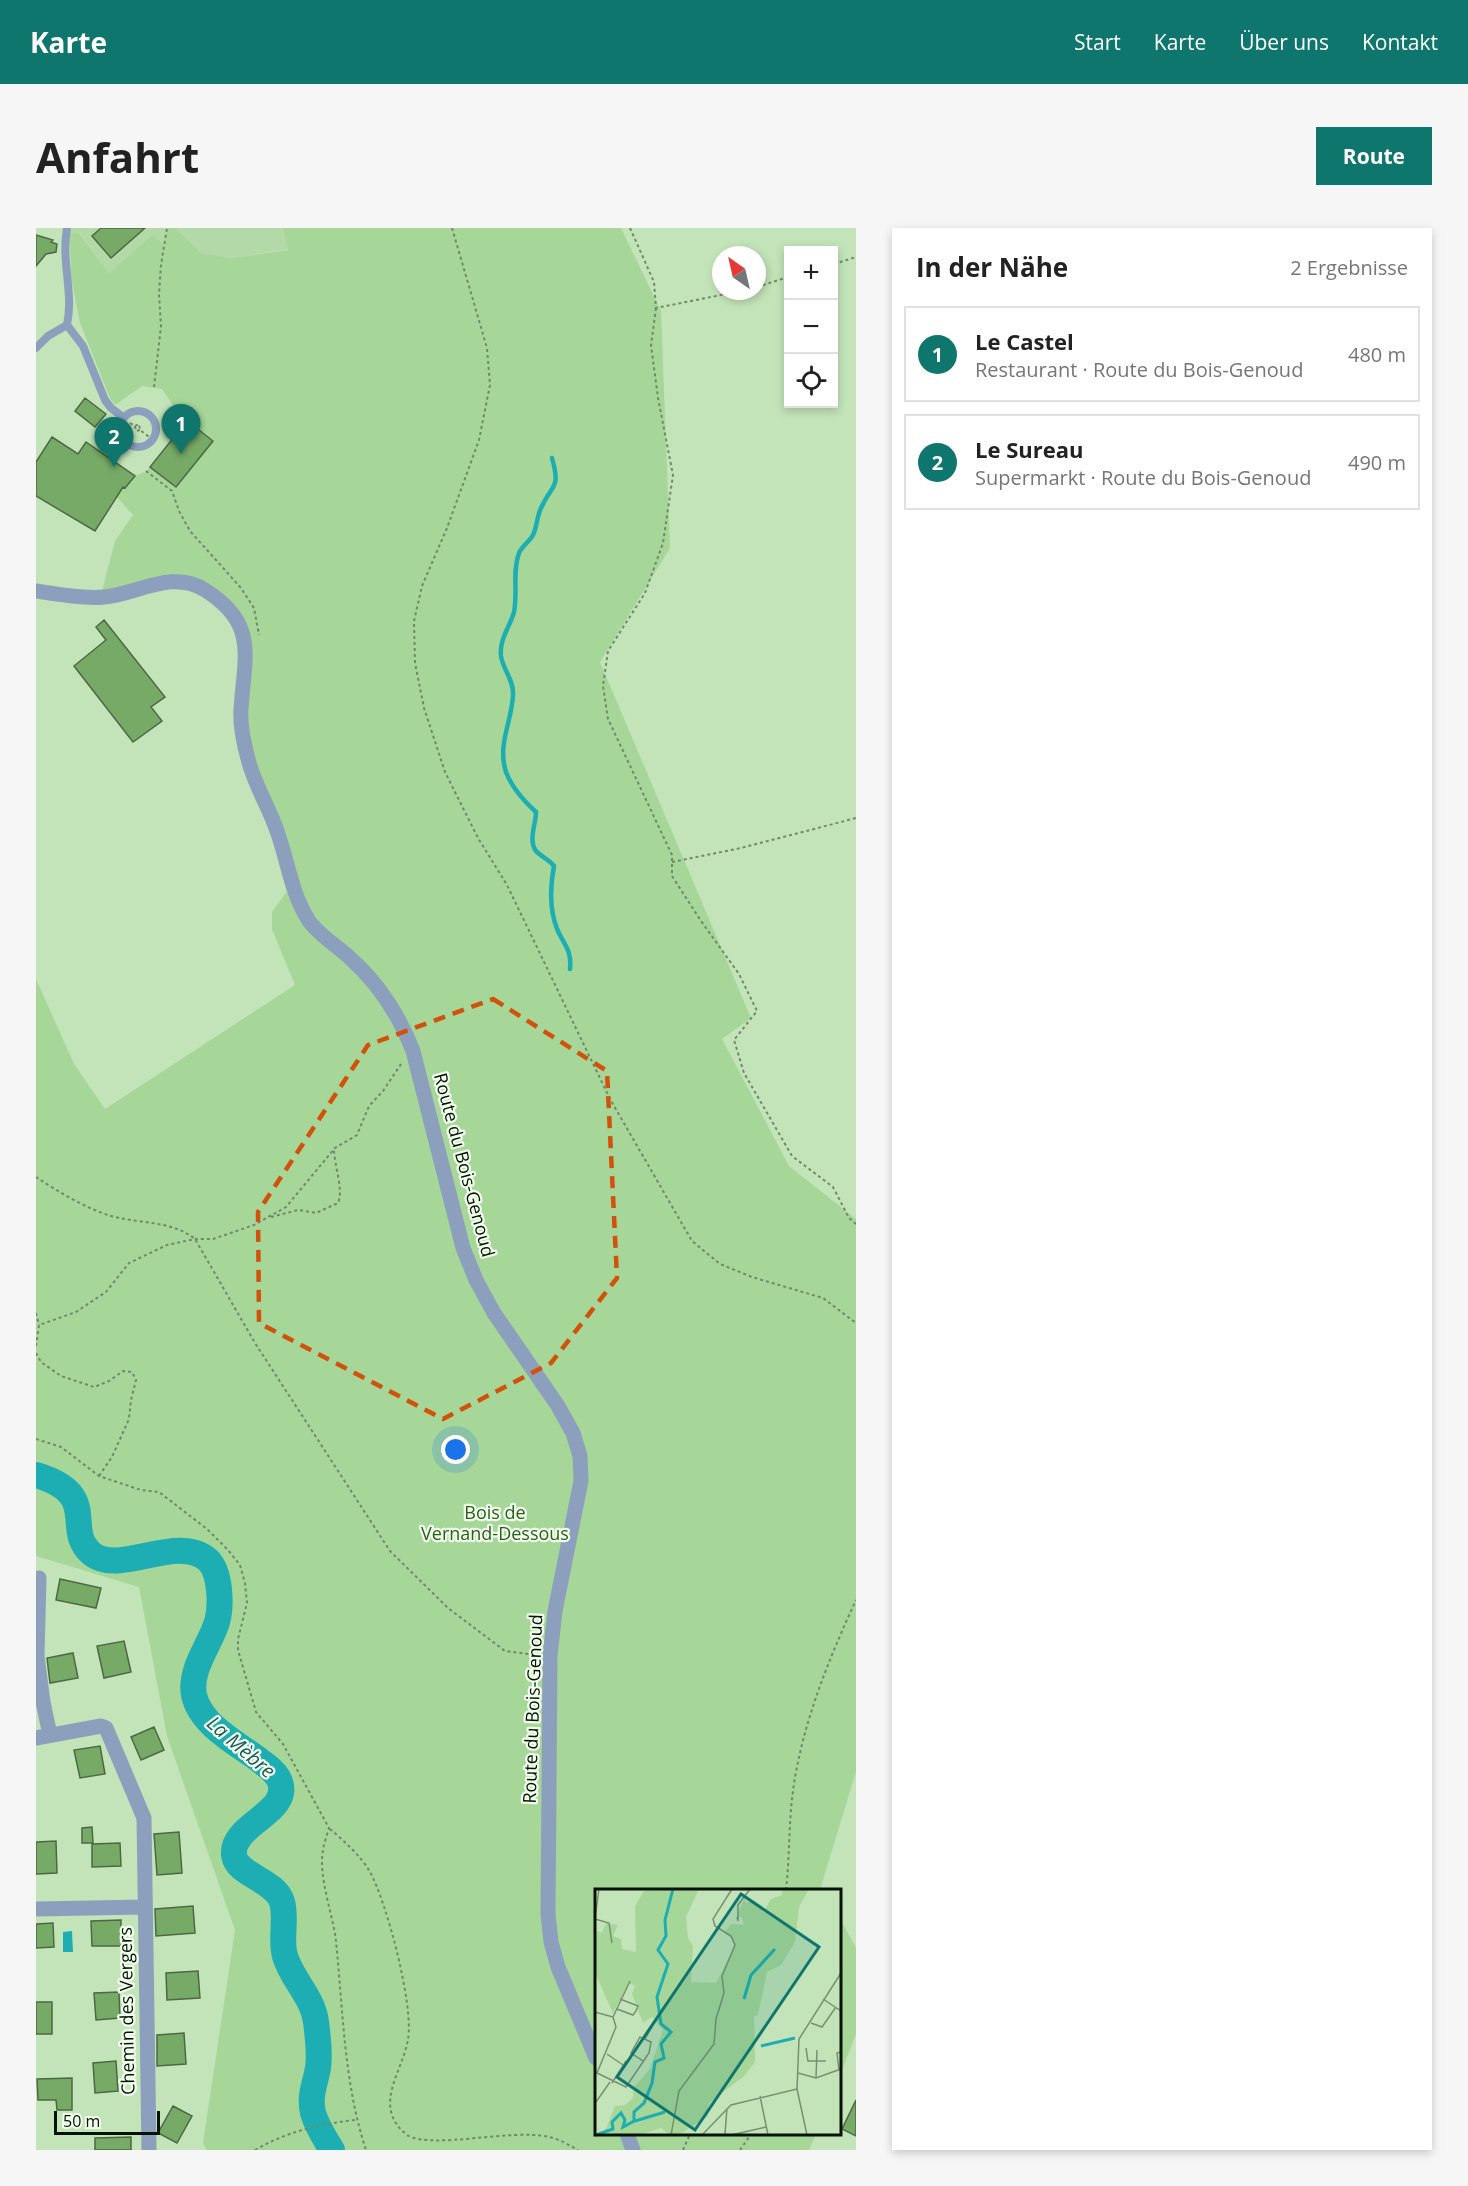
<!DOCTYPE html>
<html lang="de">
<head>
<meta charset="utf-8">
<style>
  body { margin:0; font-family:"Open Sans",sans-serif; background:#f6f6f6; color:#222 }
  .controls { position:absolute; right:18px; top:18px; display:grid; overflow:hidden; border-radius:0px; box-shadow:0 3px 9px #0003 }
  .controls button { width:54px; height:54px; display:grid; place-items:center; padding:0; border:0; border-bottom:2px solid #e0e0e0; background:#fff; color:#222; font:30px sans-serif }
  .compass { position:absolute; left:676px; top:18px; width:54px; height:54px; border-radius:50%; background:#fff; box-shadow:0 3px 9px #0003; rotate:326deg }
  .scale { position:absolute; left:18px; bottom:15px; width:106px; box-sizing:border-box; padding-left:6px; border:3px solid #071204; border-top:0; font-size:16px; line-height:21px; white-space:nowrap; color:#071204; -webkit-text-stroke:4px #f1ffed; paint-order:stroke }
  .you { position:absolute; left:420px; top:1222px; width:21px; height:21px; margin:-15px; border:4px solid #fff; border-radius:50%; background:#1a73e8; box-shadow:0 0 0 9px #1a73e833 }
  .badge { display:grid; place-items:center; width:39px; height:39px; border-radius:50%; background:#0f766e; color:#fff; font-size:20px; font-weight:700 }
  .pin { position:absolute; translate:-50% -50px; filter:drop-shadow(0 2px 3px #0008) }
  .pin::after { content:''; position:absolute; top:32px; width:21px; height:18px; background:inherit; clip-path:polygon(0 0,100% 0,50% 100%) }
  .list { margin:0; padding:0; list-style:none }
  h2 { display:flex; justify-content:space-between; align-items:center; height:78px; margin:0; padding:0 24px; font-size:26px }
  h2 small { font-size:20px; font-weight:400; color:#767676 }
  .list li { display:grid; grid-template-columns:39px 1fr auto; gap:18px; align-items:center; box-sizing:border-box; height:96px; margin:0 12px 12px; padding:0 12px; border:2px solid #e0e0e0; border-radius:0px }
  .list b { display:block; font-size:22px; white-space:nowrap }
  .list p { margin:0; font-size:20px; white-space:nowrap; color:#767676 }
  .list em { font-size:20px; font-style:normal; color:#767676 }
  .icon { flex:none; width:33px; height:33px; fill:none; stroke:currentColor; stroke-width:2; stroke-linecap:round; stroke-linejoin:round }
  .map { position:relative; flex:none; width:820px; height:1922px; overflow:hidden; border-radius:0px }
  header { display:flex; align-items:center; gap:36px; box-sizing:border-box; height:84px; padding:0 30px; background:#0f766e; color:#fff }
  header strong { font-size:28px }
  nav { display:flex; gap:33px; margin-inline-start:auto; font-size:21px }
  .intro { display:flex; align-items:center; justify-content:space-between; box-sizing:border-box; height:144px; padding:0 36px }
  h1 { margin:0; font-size:42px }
  .button { padding:15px 27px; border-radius:0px; background:#0f766e; color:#fff; font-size:21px; font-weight:700 }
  main { display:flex; gap:36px; padding:0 36px }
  aside { flex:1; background:#fff; border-radius:0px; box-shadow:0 3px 9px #0003 }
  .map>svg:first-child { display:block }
  .built { fill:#b3d9a9 }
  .green { fill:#a6d698 }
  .water { fill:#1daeb3 }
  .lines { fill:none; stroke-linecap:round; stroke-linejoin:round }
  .stream { stroke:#1daeb3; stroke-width:4.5 }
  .river { stroke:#1daeb3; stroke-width:26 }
  .building { fill:#76aa66; stroke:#4c6944; stroke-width:1.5 }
  .path { stroke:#71896a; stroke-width:2; stroke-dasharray:3 3; stroke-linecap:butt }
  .service { stroke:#8ca0be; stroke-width:8 }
  .minor { stroke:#8ca0be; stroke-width:15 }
  .marked { fill:none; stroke:#d2520b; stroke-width:4.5; stroke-dasharray:12 8; stroke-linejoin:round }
  .labels { text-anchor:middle; stroke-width:4.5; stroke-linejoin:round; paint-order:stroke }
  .street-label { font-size:18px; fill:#071204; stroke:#f1ffed }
  .park-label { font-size:18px; fill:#2b5d19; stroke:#f1ffed }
  .water-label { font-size:20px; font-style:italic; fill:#23595b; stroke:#f1ffed }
  .inset-river { fill:none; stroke:#1daeb3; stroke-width:3 }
  .inset-road { fill:none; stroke:#789071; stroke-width:1.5 }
  .view { fill:#0f766e; fill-opacity:0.15; stroke:#0f766e; stroke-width:3 }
  .inset-edge { fill:none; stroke:#071204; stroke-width:3 }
</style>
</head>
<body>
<header>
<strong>Karte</strong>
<nav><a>Start</a><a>Karte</a><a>Über uns</a><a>Kontakt</a></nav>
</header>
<div class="intro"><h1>Anfahrt</h1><a class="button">Route</a></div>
<main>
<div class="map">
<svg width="820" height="1922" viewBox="0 0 820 1922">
  <rect width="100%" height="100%" fill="#c3e4b9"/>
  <!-- built -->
  <path class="built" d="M 35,0 L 131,0 L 128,18 L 117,6 L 73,45 L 44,5 L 34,5 Z
    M 139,0 L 247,0 L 252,21 L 194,30 L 165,25 Z"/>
  <!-- green -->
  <path class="green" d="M 131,0 L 139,0 L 165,25 L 194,30 L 252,22 L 247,0 L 585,0 L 625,83 L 634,320 L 564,434 L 715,790 L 686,811 L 753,938 L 820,991 L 820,1544 L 785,1658 L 787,1662 L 560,1662 L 560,1906 L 780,1906 L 773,1922 L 171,1922 L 167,1915 L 199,1702 L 131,1508 L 103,1359 L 0,1328 L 0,751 L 38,836 L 69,881 L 259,757 L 236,701 L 236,684 L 260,651 L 218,533 L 211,505 L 215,421 L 169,355 L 94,358 L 66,363 L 79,313 L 97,287 L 80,268 L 87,259 L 90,260 L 99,248 L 110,243 L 114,239 L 141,259 L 177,212 L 143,186 L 126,161 L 106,158 L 79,177 L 74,170 L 44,95 L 35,49 L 34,5 L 43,5 L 73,45 L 117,6 L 128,17 Z
    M 804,1691 L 820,1720 L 820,1806 L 804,1847 Z"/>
  <!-- water -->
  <path class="water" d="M 36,1703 L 37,1724 L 27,1724 L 27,1704 Z"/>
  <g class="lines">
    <!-- stream -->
    <path class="stream" d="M 516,230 C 525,262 516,255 505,280 C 501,288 501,299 497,307 C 494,313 486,318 483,325 C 476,344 482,365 478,384 C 474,399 463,411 465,428 C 467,442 478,452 477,467 C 476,493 461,517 470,544 C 476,560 488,573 500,584 C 500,596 492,612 500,623 C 504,628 513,631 518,638 C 514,659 513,680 521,701 C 528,717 536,722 534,741"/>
    <!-- river -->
    <path class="river" d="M 0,1247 C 67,1267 26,1301 56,1326 C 84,1348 141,1305 172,1332 C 180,1340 182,1351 183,1362 C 184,1372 184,1384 181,1394 C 174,1417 153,1442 158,1467 C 164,1496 200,1515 222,1531 C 229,1537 241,1544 244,1554 C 255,1585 195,1596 198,1627 C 200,1647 240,1652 246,1674 C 251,1691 244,1711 249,1728 C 256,1752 277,1769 280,1794 C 282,1809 284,1826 282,1840 C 279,1857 273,1867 277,1885 C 281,1898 289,1911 296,1922"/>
  </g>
  <!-- building -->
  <path class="building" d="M 65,0 L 109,0 L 75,30 L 56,8 Z
    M 0,7 L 17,12 L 15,14 L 21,16 L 20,24 L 10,26 L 0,38 Z
    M 49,170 L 70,186 L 59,199 L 39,183 Z
    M 143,186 L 177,213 L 140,259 L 114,239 L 138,209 L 130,203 Z
    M 16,209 L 42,226 L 50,214 L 99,248 L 89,260 L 87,259 L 59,303 L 0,268 L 0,234 Z
    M 68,392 L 129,469 L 115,479 L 126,493 L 97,514 L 38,438 L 70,412 L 60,399 Z
    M 24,1351 L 65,1360 L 60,1380 L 20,1372 Z
    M 88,1413 L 95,1444 L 68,1450 L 61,1418 Z
    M 37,1425 L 42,1450 L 14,1455 L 11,1430 Z
    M 118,1499 L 128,1522 L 105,1532 L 95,1509 Z
    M 64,1518 L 69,1546 L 44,1550 L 38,1522 Z
    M 56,1599 L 57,1615 L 46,1615 L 46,1600 Z
    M 143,1604 L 146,1645 L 121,1647 L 118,1606 Z
    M 20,1613 L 21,1645 L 0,1646 L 0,1614 Z
    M 84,1615 L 85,1638 L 56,1639 L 56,1616 Z
    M 157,1678 L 159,1705 L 120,1708 L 119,1681 Z
    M 85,1692 L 85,1718 L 56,1718 L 55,1693 Z
    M 17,1695 L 18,1719 L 0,1720 L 0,1696 Z
    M 162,1743 L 164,1770 L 131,1772 L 130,1745 Z
    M 83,1764 L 84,1790 L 60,1792 L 58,1765 Z
    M 0,1774 L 16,1774 L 16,1806 L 0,1806 Z
    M 148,1805 L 150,1836 L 121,1838 L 121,1807 Z
    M 80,1833 L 82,1863 L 59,1865 L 57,1835 Z
    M 36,1850 L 36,1882 L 21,1882 L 20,1872 L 2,1872 L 1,1851 Z
    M 820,1872 L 820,1908 L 806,1901 Z
    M 137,1878 L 156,1888 L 141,1915 L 122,1905 Z
    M 95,1909 L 95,1922 L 59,1922 L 59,1910 Z"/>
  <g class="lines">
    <!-- path -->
    <path class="path" d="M 416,0 L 451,120 L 454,157 L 443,212 L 411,300 L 386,358 L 378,393 L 379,435 L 388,480 L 409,544 L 442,610 L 471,657 L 574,871 L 656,1013 L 684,1036 L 716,1049 L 787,1070 L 820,1095
      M 594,0 L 618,54 L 620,80 L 705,63
      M 798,36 L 820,29
      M 721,59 L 752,49
      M 620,80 L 615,117 L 622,170 L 637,247 L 627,315 L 609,365 L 572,423 L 567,458 L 572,491 L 636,627 L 636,648 L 665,693 L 703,746 L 721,783 L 698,812 L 708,845 L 756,928 L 797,959 L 813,990 L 820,996
      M 118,159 L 125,98 L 123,66 L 125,37 L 131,0
      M 94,195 L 99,198 L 103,196 L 104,202 L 116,211
      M 99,198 L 100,203 L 104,202
      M 110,243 L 136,263 L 143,283 L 154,303 L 205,360 L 218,380 L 223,407
      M 636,634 L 705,620 L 820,590
      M 0,949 C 21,963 51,981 75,988 C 103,996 135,992 159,1011 L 219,1115 L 354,1323 L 412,1380 L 469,1423 L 501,1427
      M 235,989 L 262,982 L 280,985 L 302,975 C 308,962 298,937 298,921
      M 0,1085 L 3,1097
      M 0,1118 L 3,1097 L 40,1084 L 70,1064 L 93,1035 L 131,1017 L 159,1011 L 177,1011 L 218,997 L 250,979 L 299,920 L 321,907 L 333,878 L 347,863 L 365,836
      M 0,1125 L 5,1134 L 25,1148 L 58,1159 L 73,1153 L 87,1143 L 96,1144 L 100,1152 L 95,1172 L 93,1191 L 76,1229 L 63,1248
      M 0,1211 L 25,1219 L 63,1248 L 105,1262 L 123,1264 L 171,1301 L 192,1322 L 204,1337 L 209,1355 L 211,1375 L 202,1411 L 202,1422 L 220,1484 L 247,1516 L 293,1600 C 291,1607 288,1615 287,1622 C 282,1648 297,1687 300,1713 C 307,1782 308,1856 330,1922
      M 294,1601 C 308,1613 325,1628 334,1644 C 351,1675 378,1778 372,1811 C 367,1844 335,1878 371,1907 C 397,1922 475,1900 513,1909 C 523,1911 533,1917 542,1922
      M 750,1662 C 753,1635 753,1608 755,1581 C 761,1509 790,1437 820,1372
      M 219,1922 C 250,1904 283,1896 319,1892
      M 647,1922 L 654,1906
      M 704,1922 L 715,1906"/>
    <!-- service -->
    <path class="service" d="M 31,0 C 25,35 38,65 31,97 L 47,118 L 69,172 L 75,180 L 87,189
      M 0,120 L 12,108 L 31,97
      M84 201a18 18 0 1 1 36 0a18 18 0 1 1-36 0Z"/>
    <!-- minor -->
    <path class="minor" d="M 0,363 C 18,366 51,371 68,369 C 102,366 136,341 169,362 C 223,396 208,429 205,482 C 204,499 208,515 212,531 C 218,556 233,579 241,603 C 252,633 255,665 273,693 C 283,707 301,718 314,730 C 342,755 363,787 377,823 L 427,1020 L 440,1052 L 458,1085 L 522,1178 L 537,1205 L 544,1228 L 545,1253 L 519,1383 L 514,1428 L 512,1686 L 515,1714 L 522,1739 L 560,1830
      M 3,1350 L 1,1428 L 7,1474 L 14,1507
      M 0,1510 L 65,1498 L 70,1500 L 108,1590 L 113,1922
      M 0,1681 L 108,1679
      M 591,1906 L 597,1922"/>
  </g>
  <!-- marked area -->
  <path class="marked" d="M 457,771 L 571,843 L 581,1050 L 515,1135 L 407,1191 L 223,1095 L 222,984 L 332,817 Z"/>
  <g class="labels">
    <!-- street labels -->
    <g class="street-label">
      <text transform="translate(428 937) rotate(75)" y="6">Route du Bois-Genoud</text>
      <text transform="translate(497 1481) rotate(-88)" y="6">Route du Bois-Genoud</text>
      <text transform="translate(91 1783) rotate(-91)" y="6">Chemin des Vergers</text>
    </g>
    <!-- park labels -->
    <g class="park-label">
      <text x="459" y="1291">Bois de<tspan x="459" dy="21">Vernand-Dessous</tspan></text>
    </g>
    <!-- water labels -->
    <g class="water-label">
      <text transform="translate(205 1519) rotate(41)" y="7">La Mèbre</text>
    </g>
  </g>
  <!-- overview -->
  <g transform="translate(559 1661)">
    <rect width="246" height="246" fill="#c3e4b9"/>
    <path d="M 50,0 L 104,0 L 91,28 L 93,49 L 98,57 L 96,93 L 121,94 L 139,59 L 140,52 L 129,44 L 136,35 L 149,36 L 147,28 L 142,27 L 150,8 L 150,14 L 159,12 L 168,23 L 176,10 L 187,6 L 187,0 L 214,0 L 204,18 L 200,53 L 186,76 L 172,83 L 163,126 L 159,127 L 160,173 L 149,187 L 114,214 L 113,227 L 87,244 L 75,246 L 66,239 L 44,246 L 0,246 L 11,240 L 20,217 L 30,216 L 38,209 L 38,199 L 55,180 L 68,141 L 57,128 L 48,134 L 37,105 L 40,97 L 34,94 L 18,124 L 1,86 L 0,41 L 7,44 L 11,34 L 23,36 L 18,47 L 26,50 L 27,60 L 41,63 L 40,17 Z" fill="#a6d698"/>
    <path class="inset-river" d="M 149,110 L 156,86 L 180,60M 166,157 L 200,149M 40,232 L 70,223M 1,246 L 18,240 L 17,233 L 26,224 L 30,231 L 28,238 L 39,232 L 39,223 L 49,214 L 57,194 L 60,173 L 69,169 L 66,155 L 76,143 L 66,135 L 62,108 L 73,75 L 63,61 L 71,47 L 70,31 L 78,0"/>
    <path class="inset-road" d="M 142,28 L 143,32 L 143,16 L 155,0M 0,29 L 4,0M 0,30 L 14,34 L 17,54M 228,110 L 246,122M 22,120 L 38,126 L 41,122 L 43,117 L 25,110M 0,123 L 18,128 L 21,138 L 2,184M 18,128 L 35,92M 216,134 L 227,138 L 241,118M 50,150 L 59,134M 211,159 L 213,172 L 231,172M 12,165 L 28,176M 244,181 L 242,164 L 246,163M 0,183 L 31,198 L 54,164 L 56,153 L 45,148 L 36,164 L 48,172M 203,184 L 221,189 L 246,180M 221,189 L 222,161M 17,194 L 31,172M 165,207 L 173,246M 1,213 L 15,193M 130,245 L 132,219M 76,246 L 84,202 L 119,155 L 121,130 L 129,104 L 127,87 L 140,56 L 136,47 L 120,37 L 118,30 L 137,0M 107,246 L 136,216 L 202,200M 136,246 L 171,238M 212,246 L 202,200 L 204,150 L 246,84"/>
    <path class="view" d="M 146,5 L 224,58 L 100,241 L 22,188 Z"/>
    <rect width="246" height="246" class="inset-edge"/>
  </g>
</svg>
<div class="controls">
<button>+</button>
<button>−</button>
<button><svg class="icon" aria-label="locate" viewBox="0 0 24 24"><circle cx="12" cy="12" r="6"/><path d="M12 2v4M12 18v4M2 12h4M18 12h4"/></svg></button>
</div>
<svg class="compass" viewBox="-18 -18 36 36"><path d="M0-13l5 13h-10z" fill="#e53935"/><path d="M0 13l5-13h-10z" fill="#767676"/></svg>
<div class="scale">50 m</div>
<div class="you"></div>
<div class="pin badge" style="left:145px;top:226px">1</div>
<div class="pin badge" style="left:78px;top:239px">2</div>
</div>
<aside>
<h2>In der Nähe<small>2 Ergebnisse</small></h2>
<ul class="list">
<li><span class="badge">1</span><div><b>Le Castel</b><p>Restaurant · Route du Bois-Genoud</p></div><em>480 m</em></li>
<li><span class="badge">2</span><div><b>Le Sureau</b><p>Supermarkt · Route du Bois-Genoud</p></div><em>490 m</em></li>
</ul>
</aside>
</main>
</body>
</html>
